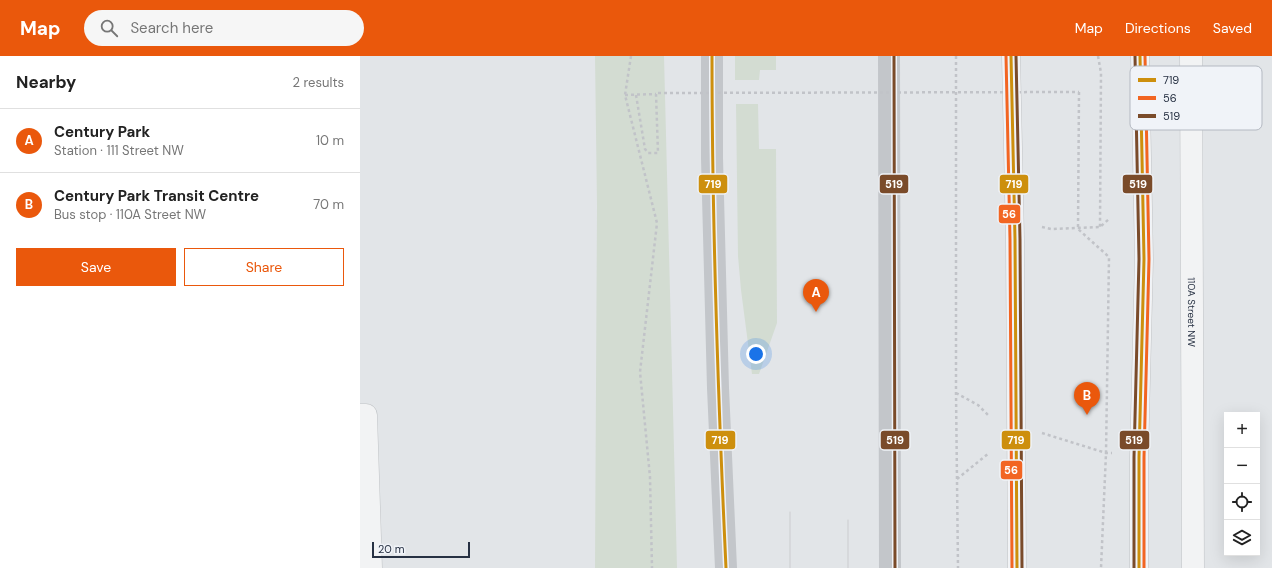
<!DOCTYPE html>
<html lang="en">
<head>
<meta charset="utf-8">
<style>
  body { margin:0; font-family:"DM Sans",sans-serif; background:#f6f6f6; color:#222 }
  .controls { position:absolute; right:12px; bottom:12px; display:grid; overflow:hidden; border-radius:0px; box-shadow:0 4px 16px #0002 }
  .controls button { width:36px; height:36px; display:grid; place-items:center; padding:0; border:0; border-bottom:1px solid #e0e0e0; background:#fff; color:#222; font:20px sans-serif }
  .scale { position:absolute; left:12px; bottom:10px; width:98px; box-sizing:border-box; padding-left:4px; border:2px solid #273143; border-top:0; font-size:11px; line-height:14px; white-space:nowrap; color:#273143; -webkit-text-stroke:3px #f0f3f8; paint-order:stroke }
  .you { position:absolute; left:396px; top:298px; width:14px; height:14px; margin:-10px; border:3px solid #fff; border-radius:50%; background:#1a73e8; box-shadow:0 0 0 6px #1a73e833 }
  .badge { display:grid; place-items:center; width:26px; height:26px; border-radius:50%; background:#ea580c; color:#fff; font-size:13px; font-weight:700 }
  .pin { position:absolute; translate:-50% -33px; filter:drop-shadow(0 1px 2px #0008) }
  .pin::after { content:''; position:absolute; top:21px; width:14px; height:12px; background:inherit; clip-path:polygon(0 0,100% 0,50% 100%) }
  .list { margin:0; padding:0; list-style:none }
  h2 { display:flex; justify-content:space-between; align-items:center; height:52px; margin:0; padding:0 16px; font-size:17px }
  h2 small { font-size:13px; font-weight:400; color:#767676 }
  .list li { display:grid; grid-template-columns:26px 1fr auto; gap:12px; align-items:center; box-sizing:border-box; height:64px; padding:0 16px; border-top:1px solid #e0e0e0 }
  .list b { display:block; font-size:15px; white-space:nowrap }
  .list p { margin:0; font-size:13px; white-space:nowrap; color:#767676 }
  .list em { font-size:13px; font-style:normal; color:#767676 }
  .actions { display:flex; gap:8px; padding:12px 16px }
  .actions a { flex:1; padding:9px 0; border:1px solid #ea580c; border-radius:0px; text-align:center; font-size:14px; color:#ea580c }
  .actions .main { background:#ea580c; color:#fff }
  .icon { flex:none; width:22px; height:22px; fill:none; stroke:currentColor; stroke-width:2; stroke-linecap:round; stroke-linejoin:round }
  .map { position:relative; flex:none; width:912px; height:512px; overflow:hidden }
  header { display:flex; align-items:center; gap:24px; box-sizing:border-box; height:56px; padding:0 20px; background:#ea580c; color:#fff }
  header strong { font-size:19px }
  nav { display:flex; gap:22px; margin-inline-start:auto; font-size:14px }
  .search { width:280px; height:36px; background:#f6f6f6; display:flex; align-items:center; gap:10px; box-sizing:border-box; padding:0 14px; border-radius:22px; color:#767676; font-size:15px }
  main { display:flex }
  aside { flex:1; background:#fff }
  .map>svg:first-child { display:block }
  .green { fill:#d3dcd2 }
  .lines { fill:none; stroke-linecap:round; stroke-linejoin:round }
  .lane-casing { stroke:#c0c3c6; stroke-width:19 }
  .street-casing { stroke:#c0c3c6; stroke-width:23 }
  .path { stroke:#c1c3c8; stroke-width:2.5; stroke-dasharray:3 3; stroke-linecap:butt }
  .lane { stroke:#f2f3f4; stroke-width:18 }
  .street { stroke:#f2f3f4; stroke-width:22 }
  .secondary { stroke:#c3c6ca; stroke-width:22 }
  .tram { stroke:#cbcccf; stroke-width:1 }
  .path-bridge { stroke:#c1c3c8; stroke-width:2.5; stroke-dasharray:3 3; stroke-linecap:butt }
  .bus-1-casing { stroke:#f0f3f8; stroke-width:6 }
  .bus-2-casing { stroke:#f0f3f8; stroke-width:6 }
  .bus-3-casing { stroke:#f0f3f8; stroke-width:6 }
  .bus-1 { stroke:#cd8f0d; stroke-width:3 }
  .bus-2 { stroke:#f26522; stroke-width:3 }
  .bus-3 { stroke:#7a4b2a; stroke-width:3 }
  .labels { text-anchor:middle; stroke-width:3; stroke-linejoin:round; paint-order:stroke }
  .street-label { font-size:10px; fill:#273143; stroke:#f0f3f8 }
  .key { fill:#f0f3f8; stroke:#b4b9c2; stroke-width:1 }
  .key-label { font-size:11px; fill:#273143 }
  .line-badge { stroke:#f0f3f8; stroke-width:1.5 }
  .badge-label { font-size:11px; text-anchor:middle; font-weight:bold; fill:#fff }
</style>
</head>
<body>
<header>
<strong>Map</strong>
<div class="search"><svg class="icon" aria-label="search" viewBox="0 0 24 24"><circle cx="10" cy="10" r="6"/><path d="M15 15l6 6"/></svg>Search here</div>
<nav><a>Map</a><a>Directions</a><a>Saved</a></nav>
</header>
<main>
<aside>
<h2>Nearby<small>2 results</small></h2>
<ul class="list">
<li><span class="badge">A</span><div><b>Century Park</b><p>Station · 111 Street NW</p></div><em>10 m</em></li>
<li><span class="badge">B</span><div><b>Century Park Transit Centre</b><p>Bus stop · 110A Street NW</p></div><em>70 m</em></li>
</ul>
<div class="actions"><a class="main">Save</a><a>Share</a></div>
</aside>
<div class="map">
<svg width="912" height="512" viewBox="0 0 912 512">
  <rect width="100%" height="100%" fill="#e2e5e8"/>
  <!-- green -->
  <path class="green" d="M 235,0 L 304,0 L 317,512 L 235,512 L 237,150 Z
    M 375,0 L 416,0 L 416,14 L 400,14 L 399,24 L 375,24 Z
    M 376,48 L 398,48 L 399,93 L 416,93 L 417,267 L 399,318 L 392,318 L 381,234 L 378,200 Z"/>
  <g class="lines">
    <!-- lane casing -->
    <g class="lane-casing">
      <path id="lane" d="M 651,0 L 655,183 L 657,512
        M 779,512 L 779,401 L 784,203 L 780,0"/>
    </g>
    <!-- street casing -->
    <g class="street-casing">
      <g id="street">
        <path id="s1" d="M 831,0 L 833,512"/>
        <path d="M 0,359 L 6,359 L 11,512"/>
      </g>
    </g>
    <!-- path -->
    <path class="path" d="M 271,0 L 265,39 L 297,167 L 280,316 L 290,421 L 292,512
      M 596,0 L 596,337 L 598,512
      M 738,0 L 741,17 L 740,171
      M 719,36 L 718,173 L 749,201 L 746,397 L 741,512
      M 265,39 L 296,38
      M 276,39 L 285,93 L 288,97 L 298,97 L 296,38
      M 682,171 L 691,173 L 740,171 L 749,163
      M 596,337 L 618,349 L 629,360
      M 682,377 L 746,397 L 752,397
      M 597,423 L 629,397"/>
    <!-- lane -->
    <use href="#lane" class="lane"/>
    <!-- street -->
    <use href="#street" class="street"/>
    <!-- secondary -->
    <path class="secondary" d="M 352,0 L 352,102 L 358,332 L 366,512
      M 529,0 L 530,512"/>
    <!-- tram -->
    <path class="tram" d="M 430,456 L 430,512
      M 488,464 L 488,512"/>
    <!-- path-bridge -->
    <path class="path-bridge" d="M 298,37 L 719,36"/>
    <!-- bus-1 casing -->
    <g class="bus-1-casing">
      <path id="bus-1" d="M 352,0 C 352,171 358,341 366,512
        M 651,0 L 655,183 L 657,512
        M 779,512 L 779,401 L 784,203 L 780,0"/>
    </g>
    <!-- bus-2 casing -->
    <g class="bus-2-casing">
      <path id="bus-2" d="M 646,0 L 650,183 L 652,512
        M 784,512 L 784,401 L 789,203 L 785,0"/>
    </g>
    <!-- bus-3 casing -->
    <g class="bus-3-casing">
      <path id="bus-3" d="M 534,0 L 535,512
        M 656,0 L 660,183 L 662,512
        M 774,512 L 774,401 L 779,203 L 775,0"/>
    </g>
    <!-- bus-1 -->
    <use href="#bus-1" class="bus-1"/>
    <!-- bus-2 -->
    <use href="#bus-2" class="bus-2"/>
    <!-- bus-3 -->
    <use href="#bus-3" class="bus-3"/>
  </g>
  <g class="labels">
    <!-- street labels -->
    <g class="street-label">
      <text dy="4" stroke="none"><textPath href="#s1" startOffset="256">110A Street NW</textPath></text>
    </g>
  </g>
  <!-- legend -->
  <rect x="770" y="10" width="132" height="64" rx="6" class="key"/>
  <rect x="778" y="22" width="18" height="4" fill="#cd8f0d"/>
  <rect x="778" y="40" width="18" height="4" fill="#f26522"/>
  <rect x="778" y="58" width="18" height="4" fill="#7a4b2a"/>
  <g class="key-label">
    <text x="803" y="28">719</text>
    <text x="803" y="46">56</text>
    <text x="803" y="64">519</text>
  </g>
  <g class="line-badge">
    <rect x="639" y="118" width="30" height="20" rx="4" fill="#cd8f0d"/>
    <rect x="519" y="118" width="30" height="20" rx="4" fill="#7a4b2a"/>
    <rect x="762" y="118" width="31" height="20" rx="4" fill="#7a4b2a"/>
    <rect x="338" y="118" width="30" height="20" rx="4" fill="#cd8f0d"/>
    <rect x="638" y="148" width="23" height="20" rx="4" fill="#f26522"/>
    <rect x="759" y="374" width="31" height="20" rx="4" fill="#7a4b2a"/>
    <rect x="641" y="374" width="30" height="20" rx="4" fill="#cd8f0d"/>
    <rect x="520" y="374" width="30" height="20" rx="4" fill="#7a4b2a"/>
    <rect x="345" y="374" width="31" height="20" rx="4" fill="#cd8f0d"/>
    <rect x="640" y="404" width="23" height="20" rx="4" fill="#f26522"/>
  </g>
  <g class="badge-label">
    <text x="654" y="132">719</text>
    <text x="534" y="132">519</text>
    <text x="778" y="132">519</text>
    <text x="353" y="132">719</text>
    <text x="649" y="162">56</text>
    <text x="774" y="388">519</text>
    <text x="656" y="388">719</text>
    <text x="535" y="388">519</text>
    <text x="360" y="388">719</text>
    <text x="651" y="418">56</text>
  </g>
</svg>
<div class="controls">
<button>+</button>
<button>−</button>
<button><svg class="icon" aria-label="locate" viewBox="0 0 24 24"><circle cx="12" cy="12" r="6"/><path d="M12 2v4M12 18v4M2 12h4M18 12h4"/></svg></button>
<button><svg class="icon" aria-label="layers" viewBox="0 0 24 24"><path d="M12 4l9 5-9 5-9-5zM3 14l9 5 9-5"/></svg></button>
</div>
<div class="scale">20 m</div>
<div class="you"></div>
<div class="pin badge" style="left:456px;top:256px">A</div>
<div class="pin badge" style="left:727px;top:359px">B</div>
</div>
</main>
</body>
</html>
